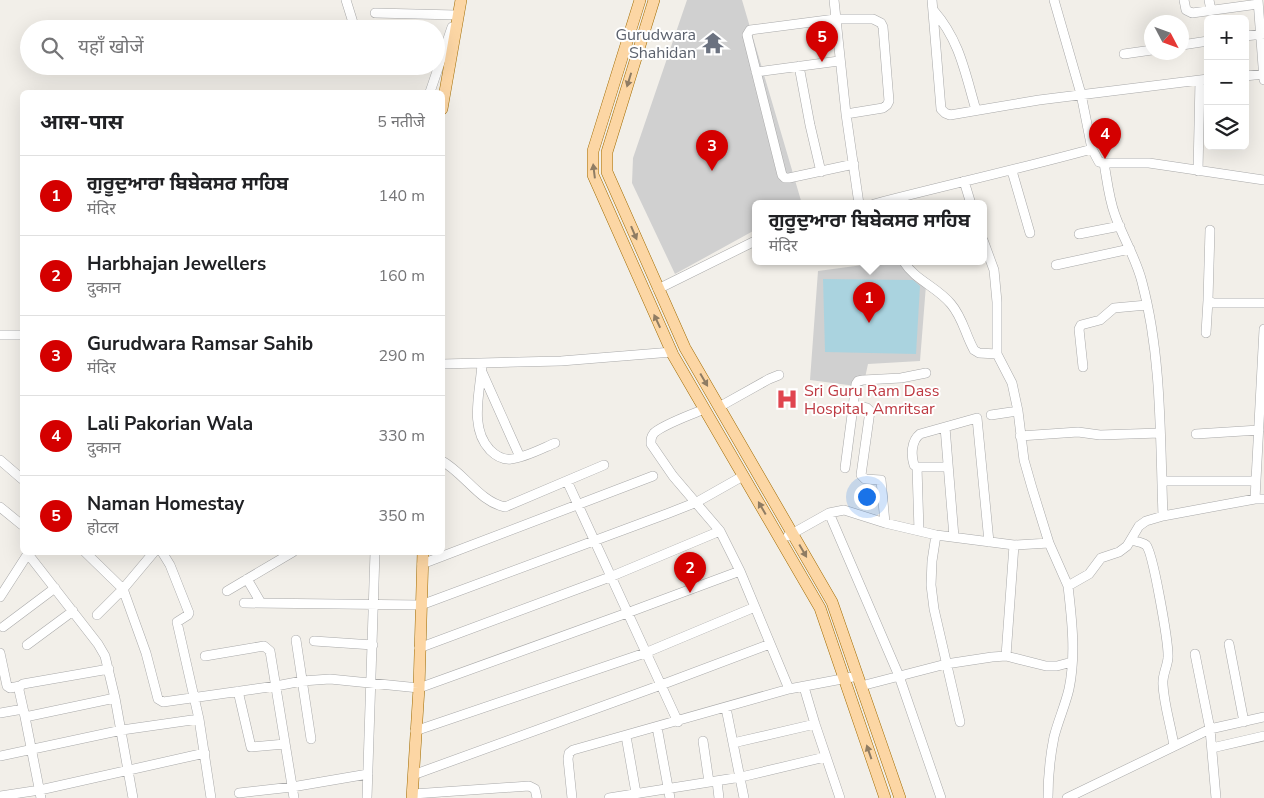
<!DOCTYPE html>
<html lang="hi">
<head>
<meta charset="utf-8">
<style>
  body { margin:0; font-family:"Nunito Sans","Noto Sans Devanagari","Noto Sans Gurmukhi",sans-serif; background:#f2f2f2; color:#202124 }
  .controls { position:absolute; right:15px; top:15px; display:grid; overflow:hidden; border-radius:8px; box-shadow:0 5px 20px #0002 }
  .controls button { width:45px; height:45px; display:grid; place-items:center; padding:0; border:0; border-bottom:1px solid #e0e0e0; background:#fff; color:#202124; font:25px sans-serif }
  .compass { position:absolute; left:1144px; top:15px; width:45px; height:45px; border-radius:50%; background:#fff; box-shadow:0 5px 20px #0002; rotate:131deg }
  .you { position:absolute; left:866px; top:496px; width:18px; height:18px; margin:-12px; border:4px solid #fff; border-radius:50%; background:#1a73e8; box-shadow:0 0 0 8px #1a73e833 }
  .badge { display:grid; place-items:center; width:32px; height:32px; border-radius:50%; background:#d40000; color:#fff; font-size:16px; font-weight:700 }
  .pin { position:absolute; translate:-50% -41px; filter:drop-shadow(0 1px 2px #0008) }
  .pin::after { content:''; position:absolute; top:26px; width:18px; height:15px; background:inherit; clip-path:polygon(0 0,100% 0,50% 100%) }
  .popup { position:absolute; left:752px; top:200px; width:235px; height:65px; box-sizing:border-box; display:grid; place-content:center; border-radius:8px; background:#fff; filter:drop-shadow(0 1px 4px #0005); font-size:16px; white-space:nowrap; color:#757577 }
  .popup b { font-size:19px; color:#202124 }
  .popup::after { content:''; position:absolute; left:50%; top:100%; margin-left:-10px; border:10px solid transparent; border-top-color:#fff }
  .list { margin:0; padding:0; list-style:none }
  h2 { display:flex; justify-content:space-between; align-items:center; height:65px; margin:0; padding:0 20px; font-size:21px }
  h2 small { font-size:16px; font-weight:400; color:#757577 }
  .list li { display:grid; grid-template-columns:32px 1fr auto; gap:15px; align-items:center; box-sizing:border-box; height:80px; padding:0 20px; border-top:1px solid #e0e0e0 }
  .list b { display:block; font-size:19px; white-space:nowrap }
  .list p { margin:0; font-size:16px; white-space:nowrap; color:#757577 }
  .list em { font-size:16px; font-style:normal; color:#757577 }
  .icon { flex:none; width:28px; height:28px; fill:none; stroke:currentColor; stroke-width:2; stroke-linecap:round; stroke-linejoin:round }
  .map { position:relative; flex:none; width:1264px; height:798px; overflow:hidden }
  .search { position:absolute; background:#fff; box-shadow:0 5px 20px #0002; left:20px; top:20px; width:425px; height:55px; display:flex; align-items:center; gap:12px; box-sizing:border-box; padding:0 18px; border-radius:28px; color:#757577; font-size:19px }
  .panel { position:absolute; background:#fff; box-shadow:0 5px 20px #0002; left:20px; top:90px; width:425px; height:465px; border-radius:8px }
  .map>svg:first-child { display:block }
  .religious { fill:#d0d0d0 }
  .water { fill:#aad3df }
  .lines { fill:none; stroke-linecap:round; stroke-linejoin:round }
  .minor-casing { stroke:#a9a9a9; stroke-width:10 }
  .major-casing { stroke:#a06b00; stroke-width:12 }
  .minor { stroke:#fff; stroke-width:9 }
  .major { stroke:#fcd6a4; stroke-width:11 }
  .oneway { fill:#8f7c63 }
  .labels { text-anchor:middle; stroke-width:4; stroke-linejoin:round; paint-order:stroke }
  .worship-label { font-size:16px; fill:#5b616d; stroke:#fff; text-anchor:end }
  .health-label { font-size:16px; fill:#be3a42; stroke:#fff; text-anchor:start }
</style>
</head>
<body>
<div class="map">
<svg width="1264" height="798" viewBox="0 0 1264 798">
  <rect width="100%" height="100%" fill="#f2efe9"/>
  <!-- religious -->
  <path class="religious" d="M 687,0 L 742,0 L 802,204 L 755,204 L 755,230 L 675,274 L 632,183 L 633,158 Z
    M 885,262 L 905,262 L 926,285 L 920,361 L 868,364 L 863,387 L 810,380 L 818,271 Z"/>
  <!-- water -->
  <path class="water" d="M 823,279 L 913,280 L 920,286 L 916,354 L 825,352 Z"/>
  <g class="lines">
    <!-- minor casing -->
    <g class="minor-casing">
      <path id="minor" d="M 346,0 L 355,29
        M 834,0 L 846,114 L 859,204
        M 932,0 L 941,109 L 945,113 L 950,115 L 1039,100 L 1208,79
        M 1054,0 L 1081,94 L 1092,149
        M 1184,0 L 1186,10 L 1192,13 L 1258,4
        M 1209,0 L 1211,10
        M 1258,0 L 1264,80
        M 934,11 C 960,41 965,73 976,110
        M 375,13 L 456,15
        M 1245,36 L 1264,34
        M 1182,45 L 1208,41
        M 1124,54 L 1152,50
        M 799,66 L 810,125 L 821,172
        M 756,72 L 839,61
        M 1245,76 L 1264,74
        M 430,92 L 452,27
        M 846,114 L 883,108 L 887,105 L 889,101 L 883,27 L 881,23 L 873,19 L 835,19 L 750,30 L 747,35 L 782,175 L 785,178 L 789,178 L 854,164
        M 1104,163 C 1107,180 1109,199 1115,215 C 1123,238 1136,258 1142,282 C 1162,357 1160,438 1163,516
        M 1012,171 L 1030,233
        M 1198,171 L 1200,80
        M 964,181 L 971,204
        M 874,204 C 947,185 1019,169 1092,149 L 1099,162 L 1104,163 L 1149,163 L 1264,180
        M 1210,230 L 1208,300 L 1213,303 L 1264,303
        M 1079,234 L 1120,226
        M 983,240 L 994,270 L 997,302 L 997,354 L 1012,383 L 1018,411 L 1024,460 L 1032,488 L 1049,543 L 1068,586
        M 904,262 C 915,280 937,287 951,304 C 963,318 965,334 974,350 L 979,353 L 997,354
        M 1056,265 L 1130,249
        M 658,289 L 755,241
        M 1206,333 L 1208,300
        M 0,335 L 22,335
        M 442,364 L 561,361 L 672,352
        M 482,364 C 480,393 469,428 490,450 C 496,456 503,460 511,459 C 524,458 543,448 555,443
        M 1083,367 L 1079,329 L 1081,325 L 1100,320 L 1114,308 L 1147,305
        M 482,372 L 520,457
        M 853,405 L 867,408 L 870,411 L 861,475 L 865,479 L 881,480 L 885,523
        M 719,407 L 769,379 L 779,375
        M 704,409 C 691,415 664,424 654,433 C 651,437 651,439 651,444 L 673,476 L 720,531 L 740,571 L 789,689
        M 991,415 L 1018,411
        M 945,427 L 954,537
        M 1196,434 L 1259,430
        M 1020,436 L 1078,432 L 1100,435 L 1160,433
        M 0,460 L 22,479
        M 442,461 C 464,473 480,502 505,507 L 604,465
        M 917,467 L 919,531
        M 948,467 L 917,467 L 914,465 C 911,455 911,441 920,434 L 977,418 L 989,542
        M 845,468 L 856,384 L 858,381 L 863,380 L 901,378 L 926,373
        M 567,481 L 678,722
        M 1162,481 L 1256,481
        M 1255,499 L 1264,329
        M 0,507 L 22,525
        M 829,513 L 899,676 L 941,798
        M 936,535 L 932,561 L 931,585 L 934,609 L 960,722
        M 788,536 L 829,513 L 844,510 L 885,523 L 936,535 L 1014,545 L 1049,543
        M 1131,540 C 1135,541 1142,542 1146,545 C 1153,552 1169,645 1168,658 C 1167,668 1162,675 1163,685 C 1164,705 1171,726 1174,746
        M 85,552 L 123,589 L 97,615
        M 154,552 L 123,589 L 146,653 L 158,699 L 163,702 L 276,686 L 302,681 L 330,679 L 419,688 L 627,613 L 740,571
        M 162,552 L 170,565 L 189,613 L 188,615 L 177,622 L 199,719 L 211,798
        M 28,554 L 98,644 L 105,656 L 115,698 L 133,798
        M 422,564 L 653,476
        M 247,579 L 261,603
        M 227,591 L 293,552
        M 0,597 L 29,552
        M 244,603 L 421,605 L 669,513 L 697,502 L 743,476
        M 3,627 L 55,588
        M 296,640 L 311,739
        M 314,641 L 373,645
        M 1229,644 L 1244,722
        M 27,645 L 73,611
        M 419,648 L 610,577 L 720,531
        M 0,653 L 7,686 L 10,688 L 20,686
        M 1195,654 L 1210,729 L 1216,798
        M 205,656 L 264,646 L 270,651 L 294,798
        M 1006,656 L 1014,545
        M 861,686 L 946,664 L 992,657 L 1006,656 L 1046,666 L 1057,666 L 1072,662
        M 804,687 L 815,724 L 840,798
        M 238,691 L 251,747 L 285,744
        M 726,708 L 744,798
        M 0,713 L 23,709
        M 25,717 L 19,690 L 20,686 L 23,684 L 109,669
        M 657,727 L 670,798
        M 415,731 L 645,653 L 755,607
        M 626,736 L 636,793
        M 703,741 L 709,782
        M 733,743 L 815,724
        M 1212,748 L 1264,736
        M 0,756 L 122,730 L 199,719
        M 413,775 L 661,685 L 770,644
        M 717,781 L 719,798
        M 239,793 L 292,787 L 368,774
        M 413,794 L 529,786 L 535,789 L 537,798
        M 0,796 L 40,790 L 205,753
        M 41,798 L 25,717 L 115,698
        M 367,798 L 375,552
        M 572,798 L 568,759 L 569,753 L 573,750 L 789,689 L 858,676
        M 609,798 L 741,777 L 825,757
        M 1048,798 C 1048,778 1050,757 1054,737 C 1058,721 1065,706 1069,689 C 1076,656 1072,620 1068,586 L 1089,574 L 1101,558 L 1119,552 L 1127,546 L 1139,526 L 1146,521 L 1163,516 L 1255,499 L 1264,499
        M 1067,798 L 1210,729 L 1264,717"/>
    </g>
    <!-- major casing -->
    <g class="major-casing">
      <path id="major" d="M 640,0 L 593,151 L 593,175 L 673,355 L 820,608 L 885,798
        M 654,0 L 607,152 L 607,172 L 685,348 L 832,602 L 900,798
        M 442,109 L 461,0
        M 412,798 L 419,688 L 423,552"/>
    </g>
    <!-- minor -->
    <use href="#minor" class="minor"/>
    <!-- major -->
    <use href="#major" class="major"/>
  </g>
  <!-- one-way arrows -->
  <defs><path id="oneway-solid" d="M-6-.8H1V-3.2L6.5 0L1 3.2V.8H-6Z" transform="scale(1.25)"/></defs>
  <g class="oneway">
    <use href="#oneway-solid" transform="translate(629 80) rotate(107)"/>
    <use href="#oneway-solid" transform="translate(594 171) rotate(-97)"/>
    <use href="#oneway-solid" transform="translate(634 233) rotate(67)"/>
    <use href="#oneway-solid" transform="translate(657 321) rotate(-115)"/>
    <use href="#oneway-solid" transform="translate(704 380) rotate(60)"/>
    <use href="#oneway-solid" transform="translate(762 508) rotate(-120)"/>
    <use href="#oneway-solid" transform="translate(803 551) rotate(60)"/>
    <use href="#oneway-solid" transform="translate(869 752) rotate(-109)"/>
  </g>
  <!-- icons -->
  <defs>
    <g id="temple-bare" transform="scale(1.725)"><path d="M0-6L5-2H3V0L6.5 2.5H4V6H1.5V3h-3V6H-4V2.5H-6.5L-3 0V-2H-5Z" fill="#6b7280" stroke="#fff" stroke-width="2.5" paint-order="stroke"/></g>
    <g id="hospital-bare" transform="scale(1.725)"><path d="M-5-5h3v3.5h4V-5h3V5h-3V1.5h-4V5h-3Z" fill="#e0444e" stroke="#fff" stroke-width="2.5" paint-order="stroke"/></g>
  </defs>
  <g fill-rule="evenodd">
    <use href="#temple-bare" x="713" y="43"/>
    <use href="#hospital-bare" x="787" y="399"/>
  </g>
  <g class="labels">
    <!-- worship labels -->
    <g class="worship-label">
      <text x="696" y="40">Gurudwara<tspan x="696" dy="18">Shahidan</tspan></text>
    </g>
    <!-- health labels -->
    <g class="health-label">
      <text x="804" y="396">Sri Guru Ram Dass<tspan x="804" dy="18">Hospital, Amritsar</tspan></text>
    </g>
  </g>
</svg>
<div class="controls">
<button>+</button>
<button>−</button>
<button><svg class="icon" aria-label="layers" viewBox="0 0 24 24"><path d="M12 4l9 5-9 5-9-5zM3 14l9 5 9-5"/></svg></button>
</div>
<svg class="compass" viewBox="-18 -18 36 36"><path d="M0-13l5 13h-10z" fill="#e53935"/><path d="M0 13l5-13h-10z" fill="#757577"/></svg>
<div class="you"></div>
<div class="pin badge" style="left:869px;top:323px">1</div>
<div class="popup"><b>ਗੁਰੂਦੁਆਰਾ ਬਿਬੇਕਸਰ ਸਾਹਿਬ</b>मंदिर</div>
<div class="pin badge" style="left:690px;top:593px">2</div>
<div class="pin badge" style="left:712px;top:171px">3</div>
<div class="pin badge" style="left:1105px;top:159px">4</div>
<div class="pin badge" style="left:822px;top:62px">5</div>
<div class="search"><svg class="icon" aria-label="search" viewBox="0 0 24 24"><circle cx="10" cy="10" r="6"/><path d="M15 15l6 6"/></svg>यहाँ खोजें</div>
<section class="panel">
<h2>आस-पास<small>5 नतीजे</small></h2>
<ul class="list">
<li><span class="badge">1</span><div><b>ਗੁਰੂਦੁਆਰਾ ਬਿਬੇਕਸਰ ਸਾਹਿਬ</b><p>मंदिर</p></div><em>140 m</em></li>
<li><span class="badge">2</span><div><b>Harbhajan Jewellers</b><p>दुकान</p></div><em>160 m</em></li>
<li><span class="badge">3</span><div><b>Gurudwara Ramsar Sahib</b><p>मंदिर</p></div><em>290 m</em></li>
<li><span class="badge">4</span><div><b>Lali Pakorian Wala</b><p>दुकान</p></div><em>330 m</em></li>
<li><span class="badge">5</span><div><b>Naman Homestay</b><p>होटल</p></div><em>350 m</em></li>
</ul>
</section>
</div>
</body>
</html>
